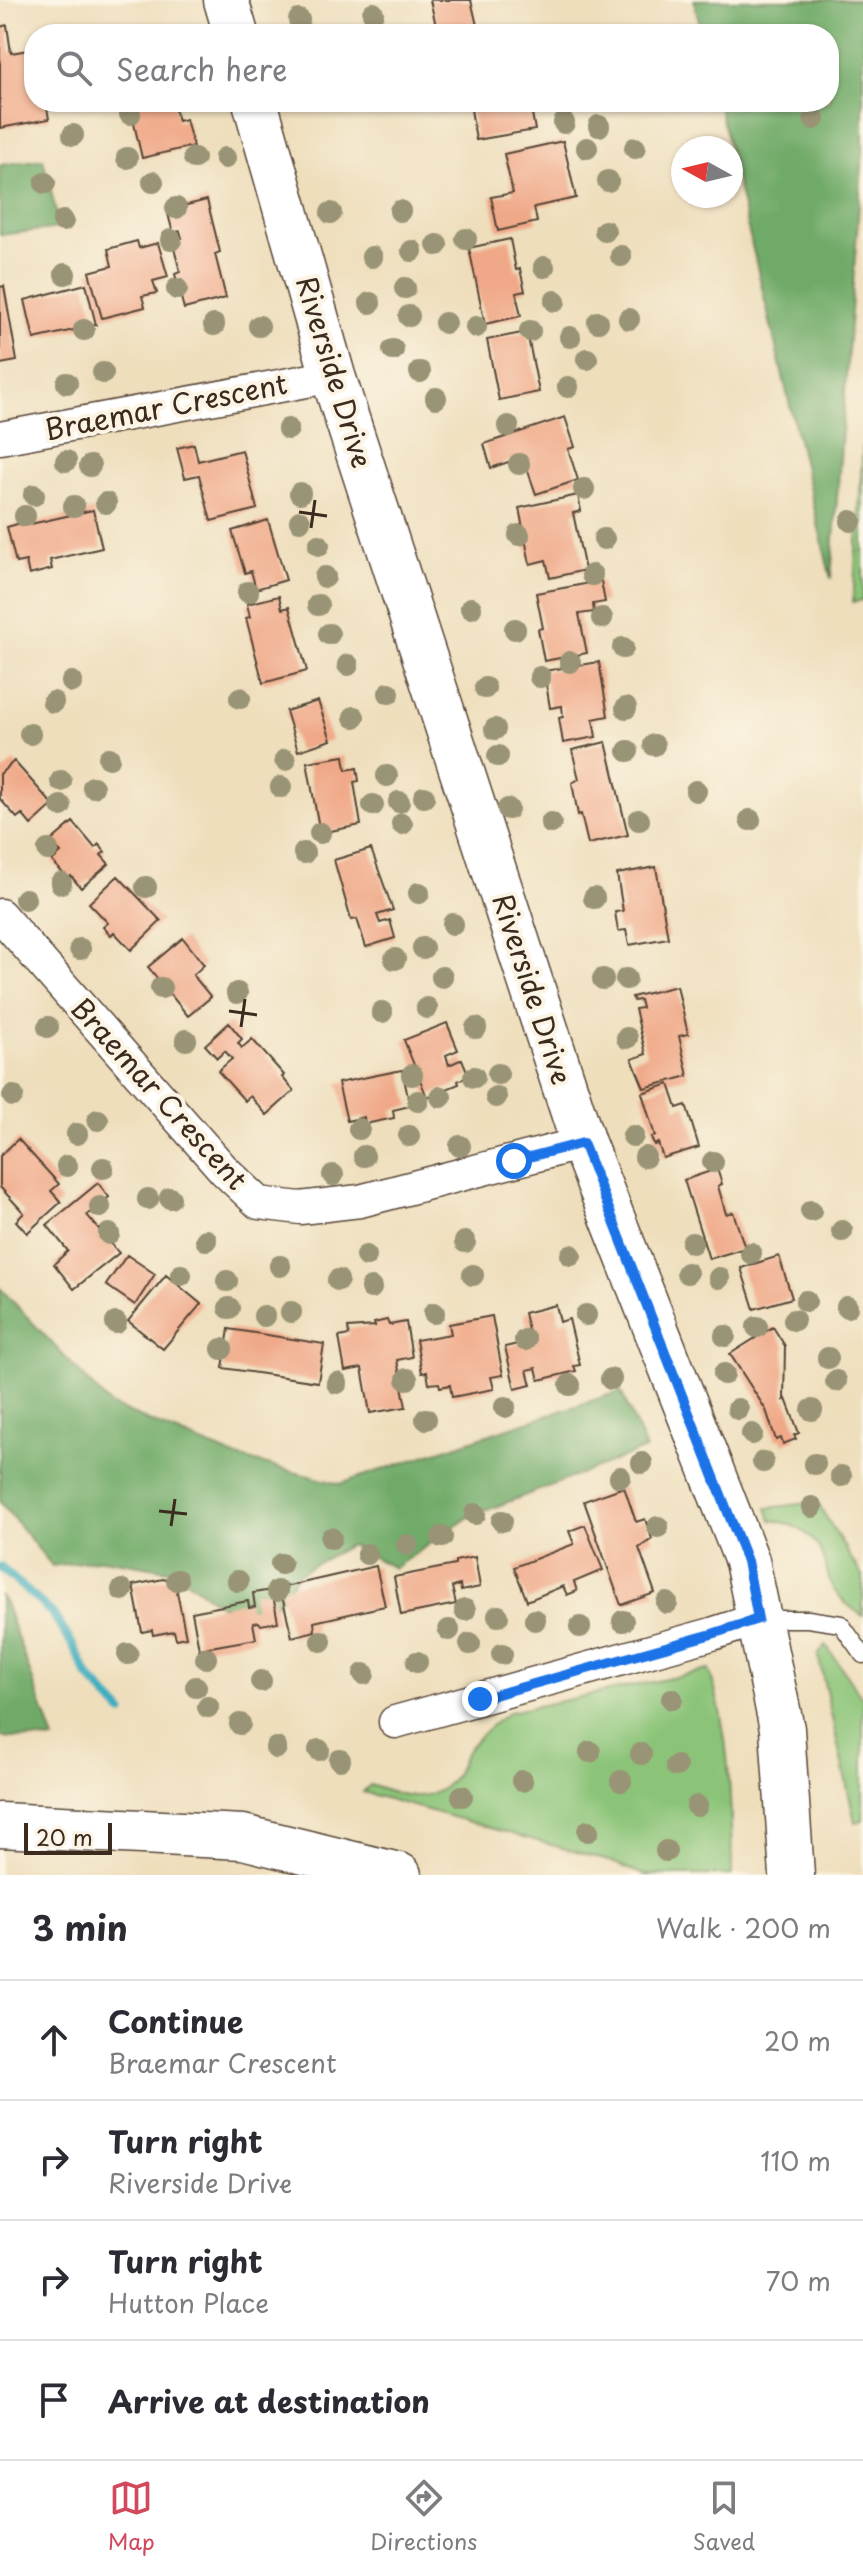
<!DOCTYPE html>
<html lang="en">
<head>
<meta charset="utf-8">
<style>
  body { margin:0; font-family:"Playpen Sans",sans-serif; background:#f2f2f3; color:#2b2b33 }
  .compass { position:absolute; left:671px; top:136px; width:72px; height:72px; border-radius:50%; background:#fff; box-shadow:0 2px 6px #0004; rotate:278deg }
  .scale { position:absolute; left:24px; bottom:20px; width:88px; box-sizing:border-box; padding-left:8px; border:4px solid #3b2a1e; border-top:0; font-size:22px; line-height:28px; white-space:nowrap; color:#3b2a1e; -webkit-text-stroke:6px #fcf5e5; paint-order:stroke }
  .stop { position:absolute; width:24px; height:24px; margin:-18px; border:6px solid #1a73e8; border-radius:50%; background:#fff }
  .stop.end { background:#1a73e8; border-color:#fff; box-shadow:0 2px 8px #0008 }
  .list { margin:0; padding:0; list-style:none }
  h2 { display:flex; justify-content:space-between; align-items:center; height:104px; margin:0; padding:0 32px; font-size:34px }
  h2 small { font-size:26px; font-weight:400; color:#7c7c81 }
  .list li { display:grid; grid-template-columns:52px 1fr auto; gap:24px; align-items:center; box-sizing:border-box; height:120px; padding:0 32px; border-top:2px solid #e1e1e2 }
  .list b { display:block; font-size:30px; white-space:nowrap }
  .list p { margin:0; font-size:26px; white-space:nowrap; color:#7c7c81 }
  .list em { font-size:26px; font-style:normal; color:#7c7c81 }
  .icon { flex:none; width:44px; height:44px; fill:none; stroke:currentColor; stroke-width:2; stroke-linecap:round; stroke-linejoin:round }
  .map { position:relative; flex:none; width:863px; height:1875px; overflow:hidden }
  .search { position:absolute; background:#fff; box-shadow:0 2px 6px #0004; left:24px; right:24px; top:24px; height:88px; display:flex; align-items:center; gap:20px; box-sizing:border-box; padding:0 28px; border-radius:32px; color:#7c7c81; font-size:30px }
  .sheet { height:584px; background:#fff }
  nav { display:flex; justify-content:space-around; align-items:center; box-sizing:border-box; height:112px; border-top:2px solid #e1e1e2; background:#fff; font-size:22px; color:#7c7c81 }
  nav a { display:grid; justify-items:center; gap:4px }
  nav .on { color:#d1495b }
  .map>svg:first-child { display:block }
  .green { fill:#8bc478; stroke:#63774b; stroke-width:2 }
  .forest { fill:#70aa68; stroke:#566a43; stroke-width:2 }
  .lines { fill:none; stroke-linecap:round; stroke-linejoin:round }
  .stream { stroke:#40aebd; stroke-width:9 }
  .building { fill:#f0a988 }
  .lane-casing { stroke:#564536; stroke-width:19 }
  .street-casing { stroke:#564536; stroke-width:35 }
  .secondary-casing { stroke:#564536; stroke-width:47 }
  .primary-casing { stroke:#564536; stroke-width:47 }
  .lane { stroke:#fff; stroke-width:16 }
  .street { stroke:#fff; stroke-width:32 }
  .secondary { stroke:#fff; stroke-width:44 }
  .primary { stroke:#fff; stroke-width:44 }
  .tree { fill:#999474 }
  .route { stroke:#1a73e8; stroke-width:10 }
  .ticks { fill:none; stroke:#3b2a1e; stroke-width:3 }
  .labels { text-anchor:middle; stroke-width:8; stroke-linejoin:round; paint-order:stroke }
  .street-label { font-size:28px; fill:#3b2a1e; stroke:#fcf5e5 }
</style>
</head>
<body>
<div class="map">
<svg width="863" height="1875" viewBox="0 0 863 1875">
  <rect width="100%" height="100%" fill="#fcf5e5"/>
  <filter id="ink" filterUnits="userSpaceOnUse"><feTurbulence type="fractalNoise" baseFrequency=".0125" numOctaves="2"/><feDisplacementMap in="SourceGraphic" scale="16" xChannelSelector="R" yChannelSelector="G"/><feConvolveMatrix kernelMatrix="1 2 1 2 8 2 1 2 1" color-interpolation-filters="sRGB"/></filter>
  <filter id="wash" filterUnits="userSpaceOnUse"><feTurbulence type="fractalNoise" baseFrequency=".006" numOctaves="4" result="noise"/><feDisplacementMap in="SourceGraphic" scale="32" xChannelSelector="R" yChannelSelector="G"/><feGaussianBlur stdDeviation="1.8" result="paint"/><feColorMatrix in="noise" values="0 0 0 0 0 0 0 0 0 0 0 0 0 0 0 0 0 1.4 0 .05"/><feComposite in="paint" operator="in"/></filter>
  <g filter="url(#wash)">
    <rect width="100%" height="100%" fill="#eedebc"/>
    <!-- green -->
    <path class="green" d="M 863,443 L 863,600 L 853,602 Z
      M 817,1502 L 863,1578 L 863,1616 C 852,1608 842,1602 834,1590 C 827,1580 827,1565 822,1554 C 812,1532 792,1523 771,1520 L 767,1508 Z
      M 826,1645 L 863,1699 L 863,1820 L 855,1822 L 818,1655 Z
      M 709,1670 C 731,1735 731,1806 732,1875 L 644,1875 L 612,1862 L 363,1792 L 370,1785 C 396,1795 432,1806 452,1779 C 458,1771 461,1760 467,1751 C 479,1735 494,1723 509,1712 Z"/>
    <!-- forest -->
    <path class="forest" d="M 694,0 L 863,0 L 863,151 L 831,579 L 718,102 L 829,102 L 829,34 L 702,34 Z
      M 43,159 L 60,228 L 0,235 L 0,165 Z
      M 0,1288 L 110,1405 L 233,1456 L 339,1484 L 621,1391 L 646,1449 L 469,1517 L 394,1568 L 350,1545 L 298,1574 L 271,1611 L 220,1605 L 174,1571 L 103,1559 L 52,1566 L 0,1502 Z
      M 0,1596 L 5,1603 L 54,1740 L 0,1737 Z"/>
    <g class="lines">
      <!-- stream -->
      <path class="stream" d="M 0,1567 L 52,1613 L 74,1647 L 88,1676 L 122,1712"/>
    </g>
    <g id="blocks">
      <!-- building -->
      <path class="building" d="M 430,0 L 471,0 L 479,34 L 438,34 Z
        M 7,25 L 11,53 L 34,49 L 34,102 L 46,102 L 49,119 L 0,128 L 0,27 Z
        M 129,102 L 173,102 L 178,121 L 186,119 L 193,146 L 142,158 Z
        M 478,102 L 530,102 L 535,130 L 476,140 L 470,103 Z
        M 563,141 L 576,198 L 534,207 L 537,222 L 498,231 L 491,197 L 513,193 L 504,154 Z
        M 207,200 L 220,252 L 215,254 L 226,298 L 184,309 L 175,274 L 180,272 L 172,240 L 182,238 L 180,231 L 173,233 L 167,210 Z
        M 510,239 L 516,270 L 520,269 L 525,291 L 516,293 L 521,316 L 485,324 L 469,248 Z
        M 137,241 L 139,248 L 158,243 L 168,277 L 153,281 L 157,293 L 142,296 L 145,307 L 102,318 L 89,272 L 112,266 L 108,249 Z
        M 86,284 L 96,325 L 34,339 L 25,300 Z
        M 4,286 L 17,361 L 0,364 L 0,287 Z
        M 527,332 L 539,392 L 499,400 L 487,340 Z
        M 565,417 L 575,447 L 568,449 L 578,480 L 536,494 L 523,457 L 491,468 L 484,444 Z
        M 194,444 L 198,461 L 242,450 L 257,509 L 211,521 L 199,475 L 185,478 L 177,448 Z
        M 578,495 L 581,511 L 573,513 L 585,570 L 550,578 L 546,560 L 530,564 L 519,508 Z
        M 93,510 L 102,548 L 50,560 L 52,569 L 29,575 L 26,561 L 16,563 L 7,527 L 21,523 L 22,526 Z
        M 268,520 L 286,580 L 256,589 L 251,571 L 245,573 L 232,531 Z
        M 601,581 L 605,602 L 593,604 L 594,612 L 579,614 L 587,653 L 544,661 L 538,629 L 543,628 L 536,593 Z
        M 279,596 L 282,609 L 289,607 L 307,671 L 263,683 L 246,618 L 250,617 L 247,604 Z
        M 599,662 L 608,716 L 593,719 L 596,737 L 563,743 L 559,718 L 563,717 L 562,706 L 550,708 L 544,671 Z
        M 318,701 L 331,740 L 298,751 L 286,711 Z
        M 606,742 L 628,835 L 588,844 L 581,814 L 578,815 L 572,783 L 579,779 L 572,750 Z
        M 344,756 L 346,770 L 357,768 L 359,781 L 354,782 L 361,825 L 320,833 L 307,762 Z
        M 14,761 L 53,805 L 31,825 L 22,814 L 17,818 L 0,799 L 0,774 Z
        M 73,822 L 95,848 L 99,844 L 105,852 L 101,855 L 109,864 L 81,888 L 71,876 L 68,879 L 52,861 L 61,853 L 50,842 Z
        M 371,849 L 393,910 L 377,915 L 380,923 L 390,920 L 395,938 L 366,947 L 357,919 L 351,920 L 334,860 Z
        M 656,867 L 668,938 L 629,945 L 626,930 L 618,931 L 615,912 L 623,911 L 617,874 Z
        M 118,876 L 161,921 L 131,950 L 114,932 L 111,935 L 103,927 L 108,923 L 89,903 Z
        M 183,938 L 204,965 L 193,975 L 211,997 L 188,1016 L 148,967 Z
        M 677,986 L 688,1034 L 679,1036 L 688,1076 L 644,1088 L 632,1059 L 646,1054 L 635,1009 L 642,1008 L 640,1000 L 634,1001 L 632,997 Z
        M 229,1023 L 242,1039 L 238,1043 L 242,1048 L 252,1039 L 284,1075 L 282,1077 L 294,1091 L 267,1115 L 250,1096 L 245,1101 L 218,1071 L 232,1059 L 225,1051 L 217,1058 L 205,1045 Z
        M 447,1023 L 458,1050 L 446,1055 L 449,1065 L 462,1059 L 469,1076 L 458,1081 L 459,1084 L 427,1097 L 404,1040 Z
        M 402,1070 L 410,1106 L 393,1110 L 394,1118 L 365,1124 L 364,1117 L 347,1121 L 338,1083 Z
        M 669,1084 L 677,1108 L 686,1105 L 699,1147 L 663,1158 L 658,1143 L 654,1145 L 651,1137 L 655,1136 L 642,1093 Z
        M 18,1139 L 59,1184 L 51,1191 L 61,1202 L 27,1233 L 16,1221 L 24,1213 L 0,1187 L 0,1156 Z
        M 717,1169 L 722,1184 L 718,1186 L 726,1214 L 733,1212 L 745,1248 L 709,1259 L 684,1180 Z
        M 98,1183 L 109,1197 L 87,1215 L 119,1253 L 74,1289 L 54,1264 L 68,1251 L 47,1225 Z
        M 127,1255 L 155,1274 L 135,1305 L 106,1285 Z
        M 779,1256 L 792,1298 L 754,1309 L 741,1268 Z
        M 166,1275 L 201,1304 L 163,1349 L 128,1321 Z
        M 556,1305 L 560,1322 L 569,1319 L 580,1365 L 574,1366 L 576,1371 L 539,1380 L 536,1368 L 527,1370 L 531,1385 L 515,1389 L 505,1347 L 526,1342 L 523,1332 L 528,1330 L 524,1313 Z
        M 492,1316 L 503,1375 L 491,1377 L 494,1389 L 452,1397 L 450,1385 L 440,1387 L 439,1383 L 429,1384 L 427,1372 L 422,1373 L 416,1340 L 451,1334 L 449,1324 Z
        M 387,1320 L 389,1325 L 406,1322 L 412,1357 L 397,1360 L 406,1407 L 370,1413 L 362,1368 L 345,1371 L 339,1337 L 349,1335 L 348,1328 L 375,1326 L 374,1323 Z
        M 773,1327 L 785,1346 L 784,1400 L 786,1399 L 799,1433 L 794,1435 L 796,1439 L 783,1444 L 781,1438 L 776,1440 L 766,1410 L 730,1354 Z
        M 229,1329 L 324,1344 L 318,1382 L 223,1368 Z
        M 624,1487 L 636,1522 L 645,1519 L 652,1539 L 639,1548 L 655,1593 L 621,1605 L 584,1501 Z
        M 585,1525 L 603,1570 L 574,1582 L 577,1591 L 567,1595 L 563,1586 L 527,1601 L 514,1567 L 574,1544 L 569,1531 Z
        M 475,1557 L 480,1587 L 461,1591 L 460,1585 L 452,1587 L 456,1604 L 401,1615 L 394,1577 L 455,1565 L 455,1561 Z
        M 376,1566 L 385,1606 L 314,1622 L 315,1631 L 292,1637 L 280,1588 Z
        M 174,1577 L 186,1637 L 176,1639 L 174,1631 L 153,1635 L 152,1630 L 142,1632 L 133,1585 Z
        M 272,1590 L 278,1622 L 261,1625 L 259,1622 L 253,1623 L 256,1639 L 199,1649 L 192,1612 L 248,1601 L 249,1608 L 255,1607 L 253,1593 Z"/>
    </g>
  </g>
  <g filter="url(#ink)">
    <use href="#blocks" fill-opacity="0" stroke="#564536" stroke-width="2"/>
    <g class="lines">
      <!-- lane casing -->
      <g class="lane-casing">
        <path id="lane" d="M 760,1619 L 808,1619 L 841,1624 L 863,1655"/>
      </g>
      <!-- street casing -->
      <g class="street-casing">
        <path id="street" d="M 0,438 L 333,376
          M 0,915 L 224,1170 L 259,1203 L 300,1208 L 360,1201 L 583,1143
          M 395,1722 L 712,1634 L 758,1619"/>
      </g>
      <!-- secondary casing -->
      <g class="secondary-casing">
        <path id="secondary" d="M 226,0 L 236,34
          M 255,102 L 333,376 L 583,1143 L 747,1561 L 782,1729 L 792,1875"/>
      </g>
      <!-- primary casing -->
      <g class="primary-casing">
        <path id="primary" d="M 0,1825 L 243,1837 L 399,1875"/>
      </g>
      <!-- lane -->
      <use href="#lane" class="lane"/>
      <!-- street -->
      <use href="#street" class="street"/>
      <!-- secondary -->
      <use href="#secondary" class="secondary"/>
      <!-- primary -->
      <use href="#primary" class="primary"/>
    </g>
    <!-- trees -->
    <g class="tree">
      <circle cx="373" cy="13" r="11"/>
      <circle cx="299" cy="20" r="11"/>
      <circle cx="130" cy="114" r="11"/>
      <circle cx="814" cy="119" r="11"/>
      <circle cx="564" cy="123" r="11"/>
      <circle cx="599" cy="126" r="11"/>
      <circle cx="73" cy="135" r="11"/>
      <circle cx="587" cy="148" r="11"/>
      <circle cx="635" cy="148" r="11"/>
      <circle cx="127" cy="158" r="11"/>
      <circle cx="194" cy="158" r="11"/>
      <circle cx="225" cy="158" r="11"/>
      <circle cx="608" cy="181" r="11"/>
      <circle cx="153" cy="182" r="11"/>
      <circle cx="45" cy="183" r="11"/>
      <circle cx="176" cy="208" r="11"/>
      <circle cx="400" cy="211" r="11"/>
      <circle cx="331" cy="213" r="11"/>
      <circle cx="63" cy="221" r="11"/>
      <circle cx="605" cy="231" r="11"/>
      <circle cx="466" cy="239" r="11"/>
      <circle cx="171" cy="240" r="11"/>
      <circle cx="437" cy="245" r="11"/>
      <circle cx="412" cy="251" r="11"/>
      <circle cx="621" cy="256" r="11"/>
      <circle cx="372" cy="257" r="11"/>
      <circle cx="544" cy="267" r="11"/>
      <circle cx="65" cy="274" r="11"/>
      <circle cx="405" cy="288" r="11"/>
      <circle cx="177" cy="289" r="11"/>
      <circle cx="555" cy="301" r="11"/>
      <circle cx="370" cy="303" r="11"/>
      <circle cx="409" cy="316" r="11"/>
      <circle cx="629" cy="319" r="11"/>
      <circle cx="598" cy="322" r="11"/>
      <circle cx="445" cy="323" r="11"/>
      <circle cx="214" cy="325" r="11"/>
      <circle cx="259" cy="326" r="11"/>
      <circle cx="476" cy="327" r="11"/>
      <circle cx="84" cy="330" r="11"/>
      <circle cx="530" cy="331" r="11"/>
      <circle cx="570" cy="337" r="11"/>
      <circle cx="393" cy="350" r="11"/>
      <circle cx="587" cy="359" r="11"/>
      <circle cx="420" cy="372" r="11"/>
      <circle cx="103" cy="373" r="11"/>
      <circle cx="67" cy="383" r="11"/>
      <circle cx="568" cy="387" r="11"/>
      <circle cx="436" cy="398" r="11"/>
      <circle cx="508" cy="426" r="11"/>
      <circle cx="288" cy="429" r="11"/>
      <circle cx="66" cy="461" r="11"/>
      <circle cx="519" cy="464" r="11"/>
      <circle cx="90" cy="466" r="11"/>
      <circle cx="584" cy="489" r="11"/>
      <circle cx="300" cy="493" r="11"/>
      <circle cx="34" cy="495" r="11"/>
      <circle cx="106" cy="503" r="11"/>
      <circle cx="74" cy="506" r="11"/>
      <circle cx="25" cy="516" r="11"/>
      <circle cx="300" cy="521" r="11"/>
      <circle cx="851" cy="521" r="11"/>
      <circle cx="519" cy="535" r="11"/>
      <circle cx="604" cy="539" r="11"/>
      <circle cx="319" cy="545" r="11"/>
      <circle cx="592" cy="575" r="11"/>
      <circle cx="325" cy="577" r="11"/>
      <circle cx="248" cy="592" r="11"/>
      <circle cx="318" cy="605" r="11"/>
      <circle cx="471" cy="608" r="11"/>
      <circle cx="602" cy="618" r="11"/>
      <circle cx="515" cy="629" r="11"/>
      <circle cx="329" cy="634" r="11"/>
      <circle cx="623" cy="648" r="11"/>
      <circle cx="570" cy="662" r="11"/>
      <circle cx="348" cy="665" r="11"/>
      <circle cx="540" cy="677" r="11"/>
      <circle cx="72" cy="682" r="11"/>
      <circle cx="485" cy="688" r="11"/>
      <circle cx="389" cy="693" r="11"/>
      <circle cx="240" cy="698" r="11"/>
      <circle cx="53" cy="702" r="11"/>
      <circle cx="626" cy="708" r="11"/>
      <circle cx="354" cy="717" r="11"/>
      <circle cx="495" cy="729" r="11"/>
      <circle cx="30" cy="734" r="11"/>
      <circle cx="654" cy="745" r="11"/>
      <circle cx="628" cy="751" r="11"/>
      <circle cx="498" cy="756" r="11"/>
      <circle cx="109" cy="758" r="11"/>
      <circle cx="285" cy="760" r="11"/>
      <circle cx="387" cy="776" r="11"/>
      <circle cx="61" cy="781" r="11"/>
      <circle cx="93" cy="787" r="11"/>
      <circle cx="281" cy="787" r="11"/>
      <circle cx="696" cy="791" r="11"/>
      <circle cx="424" cy="797" r="11"/>
      <circle cx="399" cy="802" r="11"/>
      <circle cx="373" cy="805" r="11"/>
      <circle cx="61" cy="806" r="11"/>
      <circle cx="508" cy="809" r="11"/>
      <circle cx="639" cy="820" r="11"/>
      <circle cx="750" cy="820" r="11"/>
      <circle cx="551" cy="823" r="11"/>
      <circle cx="402" cy="824" r="11"/>
      <circle cx="320" cy="833" r="11"/>
      <circle cx="48" cy="850" r="11"/>
      <circle cx="304" cy="853" r="11"/>
      <circle cx="61" cy="883" r="11"/>
      <circle cx="146" cy="887" r="11"/>
      <circle cx="419" cy="893" r="11"/>
      <circle cx="594" cy="898" r="11"/>
      <circle cx="25" cy="899" r="11"/>
      <circle cx="453" cy="924" r="11"/>
      <circle cx="423" cy="948" r="11"/>
      <circle cx="80" cy="949" r="11"/>
      <circle cx="395" cy="959" r="11"/>
      <circle cx="442" cy="977" r="11"/>
      <circle cx="603" cy="979" r="11"/>
      <circle cx="626" cy="979" r="11"/>
      <circle cx="161" cy="988" r="11"/>
      <circle cx="237" cy="993" r="11"/>
      <circle cx="427" cy="1008" r="11"/>
      <circle cx="382" cy="1012" r="11"/>
      <circle cx="48" cy="1027" r="11"/>
      <circle cx="476" cy="1028" r="11"/>
      <circle cx="627" cy="1038" r="11"/>
      <circle cx="186" cy="1040" r="11"/>
      <circle cx="498" cy="1074" r="11"/>
      <circle cx="412" cy="1075" r="11"/>
      <circle cx="474" cy="1077" r="11"/>
      <circle cx="13" cy="1096" r="11"/>
      <circle cx="441" cy="1097" r="11"/>
      <circle cx="496" cy="1097" r="11"/>
      <circle cx="418" cy="1101" r="11"/>
      <circle cx="98" cy="1120" r="11"/>
      <circle cx="359" cy="1129" r="11"/>
      <circle cx="77" cy="1134" r="11"/>
      <circle cx="409" cy="1136" r="11"/>
      <circle cx="633" cy="1136" r="11"/>
      <circle cx="460" cy="1146" r="11"/>
      <circle cx="364" cy="1156" r="11"/>
      <circle cx="645" cy="1157" r="11"/>
      <circle cx="713" cy="1162" r="11"/>
      <circle cx="67" cy="1166" r="11"/>
      <circle cx="103" cy="1168" r="11"/>
      <circle cx="333" cy="1175" r="11"/>
      <circle cx="170" cy="1198" r="11"/>
      <circle cx="148" cy="1199" r="11"/>
      <circle cx="100" cy="1207" r="11"/>
      <circle cx="811" cy="1211" r="11"/>
      <circle cx="842" cy="1231" r="11"/>
      <circle cx="109" cy="1234" r="11"/>
      <circle cx="206" cy="1240" r="11"/>
      <circle cx="465" cy="1242" r="11"/>
      <circle cx="692" cy="1243" r="11"/>
      <circle cx="751" cy="1253" r="11"/>
      <circle cx="571" cy="1255" r="11"/>
      <circle cx="366" cy="1256" r="11"/>
      <circle cx="280" cy="1266" r="11"/>
      <circle cx="687" cy="1273" r="11"/>
      <circle cx="181" cy="1275" r="11"/>
      <circle cx="473" cy="1275" r="11"/>
      <circle cx="719" cy="1278" r="11"/>
      <circle cx="338" cy="1280" r="11"/>
      <circle cx="227" cy="1281" r="11"/>
      <circle cx="371" cy="1288" r="11"/>
      <circle cx="806" cy="1301" r="11"/>
      <circle cx="847" cy="1307" r="11"/>
      <circle cx="229" cy="1308" r="11"/>
      <circle cx="291" cy="1312" r="11"/>
      <circle cx="434" cy="1313" r="11"/>
      <circle cx="586" cy="1315" r="11"/>
      <circle cx="264" cy="1316" r="11"/>
      <circle cx="794" cy="1320" r="11"/>
      <circle cx="116" cy="1323" r="11"/>
      <circle cx="757" cy="1327" r="11"/>
      <circle cx="725" cy="1336" r="11"/>
      <circle cx="525" cy="1340" r="11"/>
      <circle cx="222" cy="1349" r="11"/>
      <circle cx="828" cy="1358" r="11"/>
      <circle cx="724" cy="1374" r="11"/>
      <circle cx="407" cy="1379" r="11"/>
      <circle cx="611" cy="1379" r="11"/>
      <circle cx="836" cy="1381" r="11"/>
      <circle cx="337" cy="1383" r="11"/>
      <circle cx="570" cy="1385" r="11"/>
      <circle cx="505" cy="1407" r="11"/>
      <circle cx="738" cy="1409" r="11"/>
      <circle cx="812" cy="1410" r="11"/>
      <circle cx="426" cy="1419" r="11"/>
      <circle cx="752" cy="1434" r="11"/>
      <circle cx="763" cy="1462" r="11"/>
      <circle cx="642" cy="1463" r="11"/>
      <circle cx="815" cy="1464" r="11"/>
      <circle cx="841" cy="1476" r="11"/>
      <circle cx="620" cy="1477" r="11"/>
      <circle cx="812" cy="1507" r="11"/>
      <circle cx="475" cy="1514" r="11"/>
      <circle cx="502" cy="1521" r="11"/>
      <circle cx="658" cy="1527" r="11"/>
      <circle cx="442" cy="1537" r="11"/>
      <circle cx="331" cy="1538" r="11"/>
      <circle cx="407" cy="1545" r="11"/>
      <circle cx="367" cy="1554" r="11"/>
      <circle cx="281" cy="1564" r="11"/>
      <circle cx="177" cy="1580" r="11"/>
      <circle cx="238" cy="1581" r="11"/>
      <circle cx="122" cy="1590" r="11"/>
      <circle cx="277" cy="1591" r="11"/>
      <circle cx="667" cy="1603" r="11"/>
      <circle cx="465" cy="1610" r="11"/>
      <circle cx="498" cy="1616" r="11"/>
      <circle cx="535" cy="1620" r="11"/>
      <circle cx="623" cy="1621" r="11"/>
      <circle cx="580" cy="1627" r="11"/>
      <circle cx="449" cy="1630" r="11"/>
      <circle cx="321" cy="1641" r="11"/>
      <circle cx="470" cy="1644" r="11"/>
      <circle cx="128" cy="1654" r="11"/>
      <circle cx="502" cy="1654" r="11"/>
      <circle cx="206" cy="1658" r="11"/>
      <circle cx="417" cy="1662" r="11"/>
      <circle cx="364" cy="1674" r="11"/>
      <circle cx="261" cy="1681" r="11"/>
      <circle cx="196" cy="1687" r="11"/>
      <circle cx="672" cy="1699" r="11"/>
      <circle cx="208" cy="1707" r="11"/>
      <circle cx="240" cy="1724" r="11"/>
      <circle cx="276" cy="1748" r="11"/>
      <circle cx="319" cy="1750" r="11"/>
      <circle cx="590" cy="1752" r="11"/>
      <circle cx="641" cy="1754" r="11"/>
      <circle cx="340" cy="1760" r="11"/>
      <circle cx="676" cy="1766" r="11"/>
      <circle cx="522" cy="1781" r="11"/>
      <circle cx="621" cy="1781" r="11"/>
      <circle cx="462" cy="1796" r="11"/>
      <circle cx="697" cy="1806" r="11"/>
      <circle cx="588" cy="1831" r="11"/>
      <circle cx="666" cy="1851" r="11"/>
    </g>
  </g>
  <g class="lines" filter="url(#ink)">
    <!-- route -->
    <path class="route" d="M 480,1699 L 712,1634 L 758,1619 L 747,1561 L 583,1143 L 514,1161"/>
  </g>
  <!-- ticks -->
  <path class="ticks" d="M 299,512 L 327,516M 311,528 L 315,500M 229,1011 L 257,1015M 241,1027 L 245,999M 159,1511 L 187,1514M 171,1526 L 175,1499"/>
  <g class="labels">
    <!-- street labels -->
    <g class="street-label">
      <text transform="translate(334 372) rotate(73)" y="10">Riverside Drive</text>
      <text transform="translate(166 407) rotate(-11)" y="10">Braemar Crescent</text>
      <text transform="translate(532 989) rotate(72)" y="10">Riverside Drive</text>
      <text transform="translate(159 1094) rotate(48)" y="10">Braemar Crescent</text>
    </g>
  </g>
</svg>
<svg class="compass" viewBox="-18 -18 36 36"><path d="M0-13l5 13h-10z" fill="#e53935"/><path d="M0 13l5-13h-10z" fill="#7c7c81"/></svg>
<div class="scale">20 m</div>
<div class="stop" style="left:514px;top:1161px"></div>
<div class="stop end" style="left:480px;top:1699px"></div>
<div class="search"><svg class="icon" aria-label="search" viewBox="0 0 24 24"><circle cx="10" cy="10" r="6"/><path d="M15 15l6 6"/></svg>Search here</div>
</div>
<section class="sheet">
<h2>3 min<small>Walk · 200 m</small></h2>
<ul class="list">
<li><svg class="icon" aria-label="ahead" viewBox="0 0 24 24"><path d="M12 20V5M6 11l6-6 6 6"/></svg><div><b>Continue</b><p>Braemar Crescent</p></div><em>20 m</em></li>
<li><svg class="icon" aria-label="right" viewBox="0 0 24 24"><path d="M7 20v-9h11M14 6l5 5-5 5"/></svg><div><b>Turn right</b><p>Riverside Drive</p></div><em>110 m</em></li>
<li><svg class="icon" aria-label="right" viewBox="0 0 24 24"><path d="M7 20v-9h11M14 6l5 5-5 5"/></svg><div><b>Turn right</b><p>Hutton Place</p></div><em>70 m</em></li>
<li><svg class="icon" aria-label="arrive" viewBox="0 0 24 24"><path d="M6 21V4h12l-3 4 3 4H6"/></svg><div><b>Arrive at destination</b></div></li>
</ul>
</section>
<nav>
<a class="on"><svg class="icon" aria-label="map" viewBox="0 0 24 24"><path d="M3 6l6-2 6 2 6-2v14l-6 2-6-2-6 2zM9 4v14M15 6v14"/></svg>Map</a>
<a><svg class="icon" aria-label="directions" viewBox="0 0 24 24"><path d="M12 3l9 9-9 9-9-9zM9 14v-3h6M13 9l2 2-2 2"/></svg>Directions</a>
<a><svg class="icon" aria-label="saved" viewBox="0 0 24 24"><path d="M7 4h10v16l-5-4-5 4z"/></svg>Saved</a>
</nav>
</body>
</html>
